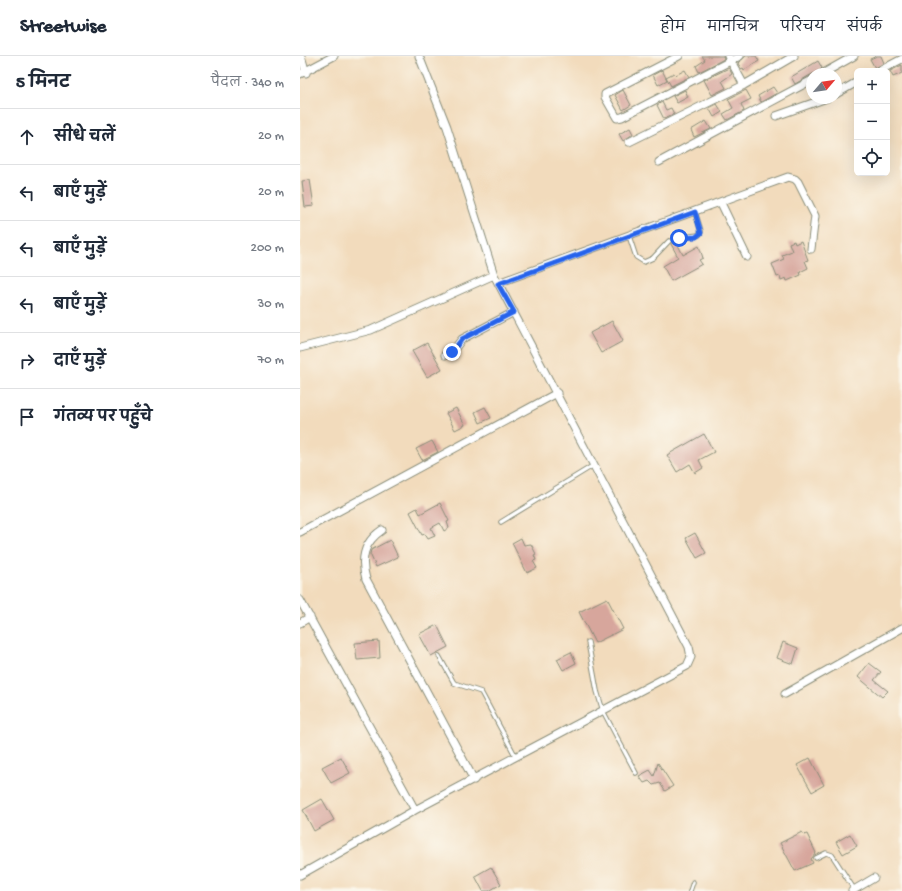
<!DOCTYPE html>
<html lang="hi">
<head>
<meta charset="utf-8">
<style>
  body { margin:0; font-family:"Gochi Hand","Playpen Sans Deva",sans-serif; background:#f6f6f7; color:#1f2937 }
  .controls { position:absolute; right:12px; top:12px; display:grid; overflow:hidden; border-radius:6px; box-shadow:0 4px 16px #0002 }
  .controls button { width:36px; height:36px; display:grid; place-items:center; padding:0; border:0; border-bottom:1px solid #e0e1e3; background:#fff; color:#1f2937; font:20px sans-serif }
  .compass { position:absolute; left:506px; top:12px; width:36px; height:36px; border-radius:50%; background:#fff; box-shadow:0 4px 16px #0002; rotate:61deg }
  .stop { position:absolute; width:12px; height:12px; margin:-9px; border:3px solid #2563eb; border-radius:50%; background:#fff }
  .stop.end { background:#2563eb; border-color:#fff; box-shadow:0 1px 4px #0008 }
  .list { margin:0; padding:0; list-style:none }
  h2 { display:flex; justify-content:space-between; align-items:center; height:52px; margin:0; padding:0 16px; font-size:17px }
  h2 small { font-size:13px; font-weight:400; color:#747a83 }
  .list li { display:grid; grid-template-columns:26px 1fr auto; gap:12px; align-items:center; box-sizing:border-box; height:56px; padding:0 16px; border-top:1px solid #e0e1e3 }
  .list b { display:block; font-size:15px; white-space:nowrap }
  .list em { font-size:13px; font-style:normal; color:#747a83 }
  .icon { flex:none; width:22px; height:22px; fill:none; stroke:currentColor; stroke-width:2; stroke-linecap:round; stroke-linejoin:round }
  .map { position:relative; flex:none; width:602px; height:835px; overflow:hidden }
  header { display:flex; align-items:center; gap:24px; box-sizing:border-box; height:56px; padding:0 20px; background:#fff; border-bottom:1px solid #e0e1e3 }
  header strong { font-size:19px }
  nav { display:flex; gap:22px; margin-inline-start:auto; font-size:14px }
  main { display:flex }
  aside { flex:1; background:#fff }
  .map>svg:first-child { display:block }
  .building { fill:#d7a69c }
  .lines { fill:none; stroke-linecap:round; stroke-linejoin:round }
  .service-casing { stroke:#888c78; stroke-width:5.5 }
  .minor-casing { stroke:#888c78; stroke-width:9 }
  .service { stroke:#fff; stroke-width:3.5 }
  .minor { stroke:#fff; stroke-width:7 }
  .route { stroke:#2563eb; stroke-width:5 }
</style>
</head>
<body>
<header>
<strong>Streetwise</strong>
<nav><a>होम</a><a>मानचित्र</a><a>परिचय</a><a>संपर्क</a></nav>
</header>
<main>
<aside>
<h2>5 मिनट<small>पैदल · 340 m</small></h2>
<ul class="list">
<li><svg class="icon" aria-label="ahead" viewBox="0 0 24 24"><path d="M12 20V5M6 11l6-6 6 6"/></svg><div><b>सीधे चलें</b></div><em>20 m</em></li>
<li><svg class="icon" aria-label="left" viewBox="0 0 24 24"><path d="M17 20v-9H6M10 6l-5 5 5 5"/></svg><div><b>बाएँ मुड़ें</b></div><em>20 m</em></li>
<li><svg class="icon" aria-label="left" viewBox="0 0 24 24"><path d="M17 20v-9H6M10 6l-5 5 5 5"/></svg><div><b>बाएँ मुड़ें</b></div><em>200 m</em></li>
<li><svg class="icon" aria-label="left" viewBox="0 0 24 24"><path d="M17 20v-9H6M10 6l-5 5 5 5"/></svg><div><b>बाएँ मुड़ें</b></div><em>30 m</em></li>
<li><svg class="icon" aria-label="right" viewBox="0 0 24 24"><path d="M7 20v-9h11M14 6l5 5-5 5"/></svg><div><b>दाएँ मुड़ें</b></div><em>70 m</em></li>
<li><svg class="icon" aria-label="arrive" viewBox="0 0 24 24"><path d="M6 21V4h12l-3 4 3 4H6"/></svg><div><b>गंतव्य पर पहुँचे</b></div></li>
</ul>
</aside>
<div class="map">
<svg width="602" height="835" viewBox="0 0 602 835">
  <rect width="100%" height="100%" fill="#fbf7ec"/>
  <filter id="ink" filterUnits="userSpaceOnUse"><feTurbulence type="fractalNoise" baseFrequency=".025" numOctaves="2"/><feDisplacementMap in="SourceGraphic" scale="8" xChannelSelector="R" yChannelSelector="G"/><feConvolveMatrix kernelMatrix="1 2 1 2 8 2 1 2 1" color-interpolation-filters="sRGB"/></filter>
  <filter id="wash" filterUnits="userSpaceOnUse"><feTurbulence type="fractalNoise" baseFrequency=".012" numOctaves="4" result="noise"/><feDisplacementMap in="SourceGraphic" scale="16" xChannelSelector="R" yChannelSelector="G"/><feGaussianBlur stdDeviation="0.9" result="paint"/><feColorMatrix in="noise" values="0 0 0 0 0 0 0 0 0 0 0 0 0 0 0 0 0 1.4 0 .05"/><feComposite in="paint" operator="in"/></filter>
  <g filter="url(#wash)">
    <rect width="100%" height="100%" fill="#f2dbbc"/>
    <g id="blocks">
      <!-- building -->
      <path class="building" d="M 402,0 L 423,0 L 424,3 L 399,16 L 396,10 L 405,4 Z
        M 446,0 L 456,0 L 459,5 L 444,14 L 443,12 L 441,13 L 438,7 Z
        M 577,0 L 581,0 L 584,7 L 575,12 L 570,3 Z
        M 518,5 L 522,12 L 517,17 L 512,18 L 495,28 L 491,21 Z
        M 602,9 L 602,17 L 593,21 L 590,15 Z
        M 429,12 L 432,18 L 422,25 L 426,32 L 412,39 L 404,24 Z
        M 362,14 L 367,24 L 358,29 L 353,19 Z
        M 385,14 L 389,21 L 371,30 L 366,21 L 374,17 L 376,19 Z
        M 473,31 L 477,37 L 461,46 L 458,40 Z
        M 323,34 L 331,49 L 323,54 L 315,39 Z
        M 385,34 L 388,41 L 377,47 L 373,40 Z
        M 446,34 L 451,43 L 441,48 L 444,55 L 427,64 L 423,58 L 433,52 L 428,43 Z
        M 362,46 L 366,54 L 371,52 L 374,58 L 364,63 L 357,49 Z
        M 417,48 L 422,56 L 414,61 L 409,52 Z
        M 406,65 L 411,73 L 394,81 L 391,74 Z
        M 330,72 L 333,78 L 323,85 L 319,78 Z
        M 10,124 L 14,150 L 5,151 L 2,125 Z
        M 373,184 L 376,185 L 383,199 L 399,190 L 403,202 L 399,204 L 402,208 L 371,225 L 363,210 L 378,201 L 371,188 Z
        M 494,185 L 495,188 L 501,185 L 508,204 L 505,205 L 508,212 L 500,216 L 501,219 L 487,225 L 486,222 L 481,224 L 480,220 L 477,221 L 472,208 L 484,203 L 482,199 L 492,195 L 489,187 Z
        M 312,265 L 323,285 L 301,297 L 290,277 Z
        M 127,287 L 142,313 L 127,321 L 112,295 Z
        M 185,351 L 191,362 L 180,367 L 175,356 Z
        M 156,352 L 165,369 L 155,374 L 146,357 Z
        M 404,378 L 414,396 L 399,404 L 403,412 L 395,417 L 390,408 L 377,416 L 367,399 Z
        M 132,385 L 138,396 L 122,404 L 116,393 Z
        M 140,447 L 149,465 L 147,466 L 149,472 L 144,475 L 140,467 L 131,472 L 135,480 L 128,483 L 125,478 L 122,479 L 110,456 L 117,452 L 120,458 Z
        M 395,477 L 406,497 L 397,502 L 386,482 Z
        M 221,482 L 224,489 L 231,488 L 236,498 L 234,499 L 236,504 L 233,505 L 237,512 L 227,517 L 212,487 Z
        M 90,484 L 98,501 L 76,511 L 70,498 L 71,494 Z
        M 307,542 L 323,573 L 295,587 L 279,556 Z
        M 137,569 L 148,591 L 131,600 L 119,578 Z
        M 79,585 L 80,602 L 57,604 L 55,587 Z
        M 483,586 L 498,592 L 493,608 L 477,602 Z
        M 271,596 L 276,607 L 263,614 L 257,603 Z
        M 569,607 L 581,616 L 574,624 L 588,635 L 582,641 L 558,621 Z
        M 41,701 L 50,717 L 31,727 L 22,711 Z
        M 510,702 L 524,729 L 512,736 L 497,709 Z
        M 358,707 L 373,730 L 365,735 L 360,727 L 353,729 L 349,725 L 344,727 L 339,720 L 350,714 L 354,720 Z
        M 22,743 L 34,764 L 14,775 L 3,754 Z
        M 502,776 L 504,779 L 507,778 L 516,797 L 511,803 L 513,807 L 495,815 L 480,787 Z
        M 550,778 L 557,790 L 543,798 L 536,786 Z
        M 191,811 L 201,828 L 189,835 L 183,835 L 175,820 Z"/>
    </g>
  </g>
  <g filter="url(#ink)">
    <use href="#blocks" fill-opacity="0" stroke="#888c78" stroke-width="1"/>
    <g class="lines">
      <!-- service casing -->
      <g class="service-casing">
        <path id="service" d="M 329,180 L 336,201 L 344,206 L 353,202 L 369,185
          M 375,182 L 399,179 L 401,175 L 395,156
          M 201,466 L 294,409
          M 288,586 L 297,635 L 303,655 L 336,717
          M 139,600 L 154,627 L 181,636 L 216,701
          M 516,802 L 526,797 L 532,799 L 554,833
          M 390,835 L 393,826"/>
      </g>
      <!-- minor casing -->
      <g class="minor-casing">
        <path id="minor" d="M 1,0 L 6,17
          M 379,0 L 305,38 L 305,41 L 317,62 L 322,61 L 440,0
          M 428,0 L 444,29
          M 579,15 L 602,3
          M 0,18 L 34,0
          M 522,18 L 554,0
          M 536,38 L 557,26
          M 476,60 L 527,42
          M 329,86 L 444,29 L 494,0
          M 359,106 L 512,24
          M 421,147 L 447,201
          M 198,227 L 488,121 L 495,123 L 498,126 L 515,160 L 511,193
          M 0,292 L 71,274 L 194,219
          M 145,299 L 152,296 L 162,283 L 214,256
          M 82,474 C 64,486 60,502 66,523 L 174,724
          M 0,476 L 257,337
          M 0,544 L 115,754
          M 0,567 L 10,561
          M 485,638 L 602,572
          M 0,819 L 115,754 L 387,610 L 391,601 L 389,591 L 194,219 L 147,71 L 119,0
          M 552,835 L 574,822"/>
      </g>
      <!-- service -->
      <use href="#service" class="service"/>
      <!-- minor -->
      <use href="#minor" class="minor"/>
    </g>
  </g>
  <g class="lines" filter="url(#ink)">
    <!-- route -->
    <path class="route" d="M 152,296 L 162,283 L 214,256 L 198,228 L 395,156 L 401,177 L 396,181 L 379,182"/>
  </g>
</svg>
<div class="controls">
<button>+</button>
<button>−</button>
<button><svg class="icon" aria-label="locate" viewBox="0 0 24 24"><circle cx="12" cy="12" r="6"/><path d="M12 2v4M12 18v4M2 12h4M18 12h4"/></svg></button>
</div>
<svg class="compass" viewBox="-18 -18 36 36"><path d="M0-13l5 13h-10z" fill="#e53935"/><path d="M0 13l5-13h-10z" fill="#747a83"/></svg>
<div class="stop" style="left:379px;top:182px"></div>
<div class="stop end" style="left:152px;top:296px"></div>
</div>
</main>
</body>
</html>
